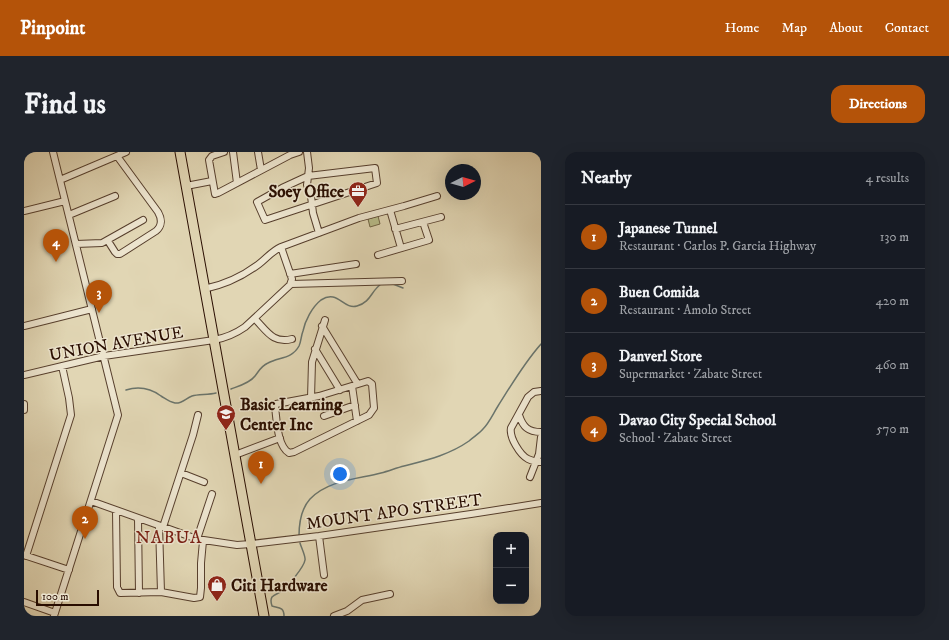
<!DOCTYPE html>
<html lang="en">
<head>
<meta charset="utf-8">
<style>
  body { margin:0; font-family:"IM FELL DW Pica",serif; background:#20242c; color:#f1f3f6 }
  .controls { position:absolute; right:12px; bottom:12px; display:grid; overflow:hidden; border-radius:8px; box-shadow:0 4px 16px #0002 }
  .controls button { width:36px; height:36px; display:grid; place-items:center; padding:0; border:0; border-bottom:1px solid #363941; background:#171b24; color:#f1f3f6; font:20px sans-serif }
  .compass { position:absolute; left:421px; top:12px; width:36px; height:36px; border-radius:50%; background:#171b24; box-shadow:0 4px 16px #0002; rotate:85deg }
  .scale { position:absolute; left:12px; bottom:10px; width:63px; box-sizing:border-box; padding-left:4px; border:2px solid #290d00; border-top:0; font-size:11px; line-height:14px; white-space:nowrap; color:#290d00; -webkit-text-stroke:3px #ece4ce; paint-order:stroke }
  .you { position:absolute; left:316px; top:322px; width:14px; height:14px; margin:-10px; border:3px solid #fff; border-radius:50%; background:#1a73e8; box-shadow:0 0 0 6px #1a73e833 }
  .badge { display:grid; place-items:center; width:26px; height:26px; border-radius:50%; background:#b45309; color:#fff; font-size:13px; font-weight:700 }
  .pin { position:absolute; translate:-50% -33px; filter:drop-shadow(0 1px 2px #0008) }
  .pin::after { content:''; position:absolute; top:21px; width:14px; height:12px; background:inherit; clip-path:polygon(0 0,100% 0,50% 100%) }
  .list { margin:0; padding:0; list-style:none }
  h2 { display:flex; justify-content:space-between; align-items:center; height:52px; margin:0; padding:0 16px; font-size:17px }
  h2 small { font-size:13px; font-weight:400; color:#9ea1a6 }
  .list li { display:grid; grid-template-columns:26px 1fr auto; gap:12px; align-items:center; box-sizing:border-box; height:64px; padding:0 16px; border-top:1px solid #363941 }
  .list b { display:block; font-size:15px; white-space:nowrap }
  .list p { margin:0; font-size:13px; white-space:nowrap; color:#9ea1a6 }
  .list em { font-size:13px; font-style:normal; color:#9ea1a6 }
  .map { position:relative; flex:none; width:517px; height:464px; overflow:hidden; border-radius:12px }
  header { display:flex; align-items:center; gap:24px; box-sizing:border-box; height:56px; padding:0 20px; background:#b45309; color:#fff }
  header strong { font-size:19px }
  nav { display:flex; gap:22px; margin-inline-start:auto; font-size:14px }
  .intro { display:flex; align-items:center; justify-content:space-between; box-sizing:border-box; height:96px; padding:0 24px }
  h1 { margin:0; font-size:28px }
  .button { padding:10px 18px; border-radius:12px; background:#b45309; color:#fff; font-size:14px; font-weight:700 }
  main { display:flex; gap:24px; padding:0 24px }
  aside { flex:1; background:#171b24; border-radius:12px; box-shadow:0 4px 16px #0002 }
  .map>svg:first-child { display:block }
  .green { fill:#b8bc89; stroke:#706444 }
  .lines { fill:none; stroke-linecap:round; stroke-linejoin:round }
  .stream { stroke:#6a746b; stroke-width:1.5 }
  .minor-casing { stroke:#573f2d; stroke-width:8 }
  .highway-casing { stroke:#290d00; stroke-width:11 }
  .minor { stroke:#ece4ce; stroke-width:6 }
  .highway { stroke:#e1d6b4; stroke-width:9 }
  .labels { text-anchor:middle; stroke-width:3; stroke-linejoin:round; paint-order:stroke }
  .poi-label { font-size:17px; font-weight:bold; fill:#290d00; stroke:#ece4ce; text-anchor:start }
  .street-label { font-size:17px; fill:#290d00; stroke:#ece4ce }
  .neighbourhood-label { font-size:18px; letter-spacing:1px; fill:#7a1f14; stroke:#ece4ce }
</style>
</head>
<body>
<header>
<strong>Pinpoint</strong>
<nav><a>Home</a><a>Map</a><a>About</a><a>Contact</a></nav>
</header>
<div class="intro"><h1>Find us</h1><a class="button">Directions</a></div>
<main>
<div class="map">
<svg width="517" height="464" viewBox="0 0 517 464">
  <rect width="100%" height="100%" fill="#e1d6b4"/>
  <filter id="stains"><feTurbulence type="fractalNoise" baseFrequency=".005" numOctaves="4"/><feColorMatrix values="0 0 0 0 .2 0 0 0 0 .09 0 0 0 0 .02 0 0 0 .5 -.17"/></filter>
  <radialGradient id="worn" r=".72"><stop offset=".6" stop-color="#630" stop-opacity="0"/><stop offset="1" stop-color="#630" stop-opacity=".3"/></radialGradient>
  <!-- green -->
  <path class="green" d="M 354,64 L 356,72 L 346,75 L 344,67 Z"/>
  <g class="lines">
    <!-- stream -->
    <path class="stream" d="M 369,132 L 379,136
      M 207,237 C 215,234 226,231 231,224 C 235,219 237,214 244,211 C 255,205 268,207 275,194 C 277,190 277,184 279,179 C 281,169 288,155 297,148 C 314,137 319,158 333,154 C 347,150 347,139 357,132
      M 102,238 C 115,234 126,236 137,244 C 142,247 145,250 151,251 C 158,252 162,246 168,244 C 174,242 184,243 192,241
      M 275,384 C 275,371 277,357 286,347 C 304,328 334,327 357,321 C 365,319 372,316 380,314 C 403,308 425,303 445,289 C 449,285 455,282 459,277 C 465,271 469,262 474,254 C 488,232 500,211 517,192
      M 260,464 C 260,455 255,456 248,454 C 247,451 246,448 248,445 C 251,442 256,441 259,438 C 264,434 280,415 281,408 C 282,405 277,395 276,391"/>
    <!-- minor casing -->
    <g class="minor-casing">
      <path id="minor" d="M 29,0 L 94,263 L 30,464
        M 200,0 L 188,4 L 185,8 L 191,42 L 194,41 L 266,3 L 275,0
        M 209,0 L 213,31
        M 234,0 L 237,18
        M 283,0 L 285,16 L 283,33 L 287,44 L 289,61 L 295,81
        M 351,16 L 353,31 L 241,68 L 233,50 L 258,36 L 284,24 Z
        M 36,28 L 102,0
        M 162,34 L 188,29
        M 366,58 L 377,96
        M 0,59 L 41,49
        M 45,63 L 91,44
        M 371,77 L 417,65
        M 84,89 L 91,100 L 93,102 L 96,102 L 132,79 C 138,74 138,67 134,60 L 93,4
        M 52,92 L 78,91 L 119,68
        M 354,103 L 405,88 L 399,70
        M 266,122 L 332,112
        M 267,132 L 378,129
        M 180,137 C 200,133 219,124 235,112 C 243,106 248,99 257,95 L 335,66 L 380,54 L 413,44
        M 231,167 C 243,179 249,192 268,187
        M 0,174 L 68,157
        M 298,174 L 333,231
        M 291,197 L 316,238
        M 0,223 L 80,204 L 190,188 C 201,186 211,182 221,175 L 266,133 L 268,127 L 257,95
        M 344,229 L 348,232 L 350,256 L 345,263 L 270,300 L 265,301 C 253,293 253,269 251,255 L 252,252 L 295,244 Z
        M 328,234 L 333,269
        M 517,239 L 510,240 L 504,245 L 487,276 C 485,285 496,303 504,307 C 508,309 513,310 517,310
        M 287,246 L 288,210 L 301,168
        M 0,252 L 0,258
        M 495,263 C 499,275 504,280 517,280
        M 300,264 L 331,253
        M 211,303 L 256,286
        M 157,321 L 180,330
        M 506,325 L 515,302 L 517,285
        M 67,349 L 173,387 L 213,393 L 227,392 L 295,384 L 447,362 L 517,351
        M 92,359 L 93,435 L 96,441 L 137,440 L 170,446 L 176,445 L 177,436 L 177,411 L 179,389
        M 114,367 L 115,441
        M 135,374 L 137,440
        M 139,375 L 169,283 L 174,263
        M 295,384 L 300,423
        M 173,387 L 188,342
        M 0,403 L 45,418
        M 2,404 L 47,263 L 45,246 L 38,214
        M 0,450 L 31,461
        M 310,464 L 323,459 L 338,448 L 366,442"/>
    </g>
    <!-- highway casing -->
    <g class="highway-casing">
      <path id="highway" d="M 156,0 L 240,464"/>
    </g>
    <!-- minor -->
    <use href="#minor" class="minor"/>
    <!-- highway -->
    <use href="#highway" class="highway"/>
  </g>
  <!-- icons -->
  <defs>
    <g id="office-pin" transform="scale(1)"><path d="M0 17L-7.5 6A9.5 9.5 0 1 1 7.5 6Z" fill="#8f2418" stroke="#ece4ce"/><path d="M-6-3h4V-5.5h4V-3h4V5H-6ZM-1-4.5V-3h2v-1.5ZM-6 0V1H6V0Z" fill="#fff"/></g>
    <g id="school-pin" transform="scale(1)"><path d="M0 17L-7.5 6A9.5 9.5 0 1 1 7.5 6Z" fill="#8f2418" stroke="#ece4ce"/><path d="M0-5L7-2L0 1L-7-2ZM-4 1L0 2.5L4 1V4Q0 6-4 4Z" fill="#fff"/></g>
    <g id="shop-pin" transform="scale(1)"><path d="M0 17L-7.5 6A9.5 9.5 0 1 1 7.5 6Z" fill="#8f2418" stroke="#ece4ce"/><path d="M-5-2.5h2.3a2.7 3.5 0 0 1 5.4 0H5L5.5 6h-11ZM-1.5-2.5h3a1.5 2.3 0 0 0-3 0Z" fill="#fff"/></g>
  </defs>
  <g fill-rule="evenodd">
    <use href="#office-pin" x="334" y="39"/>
    <use href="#school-pin" x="202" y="262"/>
    <use href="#shop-pin" x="193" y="433"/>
  </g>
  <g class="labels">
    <!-- poi labels -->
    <g class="poi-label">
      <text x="320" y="45" text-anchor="end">Soey Office</text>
      <text x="216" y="258">Basic Learning<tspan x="216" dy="20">Center Inc</tspan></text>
      <text x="207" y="439">Citi Hardware</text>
    </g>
    <!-- street labels -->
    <g class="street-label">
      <text transform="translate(92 191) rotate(-10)" y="6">UNION AVENUE</text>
      <text transform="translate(370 359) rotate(-8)" y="6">MOUNT APO STREET</text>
    </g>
    <!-- neighbourhood labels -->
    <g class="neighbourhood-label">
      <text x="145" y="391">NABUA</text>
    </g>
  </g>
  <rect width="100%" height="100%" filter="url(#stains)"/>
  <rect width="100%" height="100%" fill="url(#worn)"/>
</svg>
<div class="controls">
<button>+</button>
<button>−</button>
</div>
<svg class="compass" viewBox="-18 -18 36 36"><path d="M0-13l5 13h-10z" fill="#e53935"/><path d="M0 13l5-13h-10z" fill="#9ea1a6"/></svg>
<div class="scale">100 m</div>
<div class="you"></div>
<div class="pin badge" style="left:237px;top:332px">1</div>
<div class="pin badge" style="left:61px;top:387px">2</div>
<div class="pin badge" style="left:75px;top:161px">3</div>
<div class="pin badge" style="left:32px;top:110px">4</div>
</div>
<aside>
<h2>Nearby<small>4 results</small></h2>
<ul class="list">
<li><span class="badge">1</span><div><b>Japanese Tunnel</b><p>Restaurant · Carlos P. Garcia Highway</p></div><em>130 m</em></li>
<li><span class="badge">2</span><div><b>Buen Comida</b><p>Restaurant · Amolo Street</p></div><em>420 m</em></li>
<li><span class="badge">3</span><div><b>Danverl Store</b><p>Supermarket · Zabate Street</p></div><em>460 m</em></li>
<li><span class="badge">4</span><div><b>Davao City Special School</b><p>School · Zabate Street</p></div><em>570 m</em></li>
</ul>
</aside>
</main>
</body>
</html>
